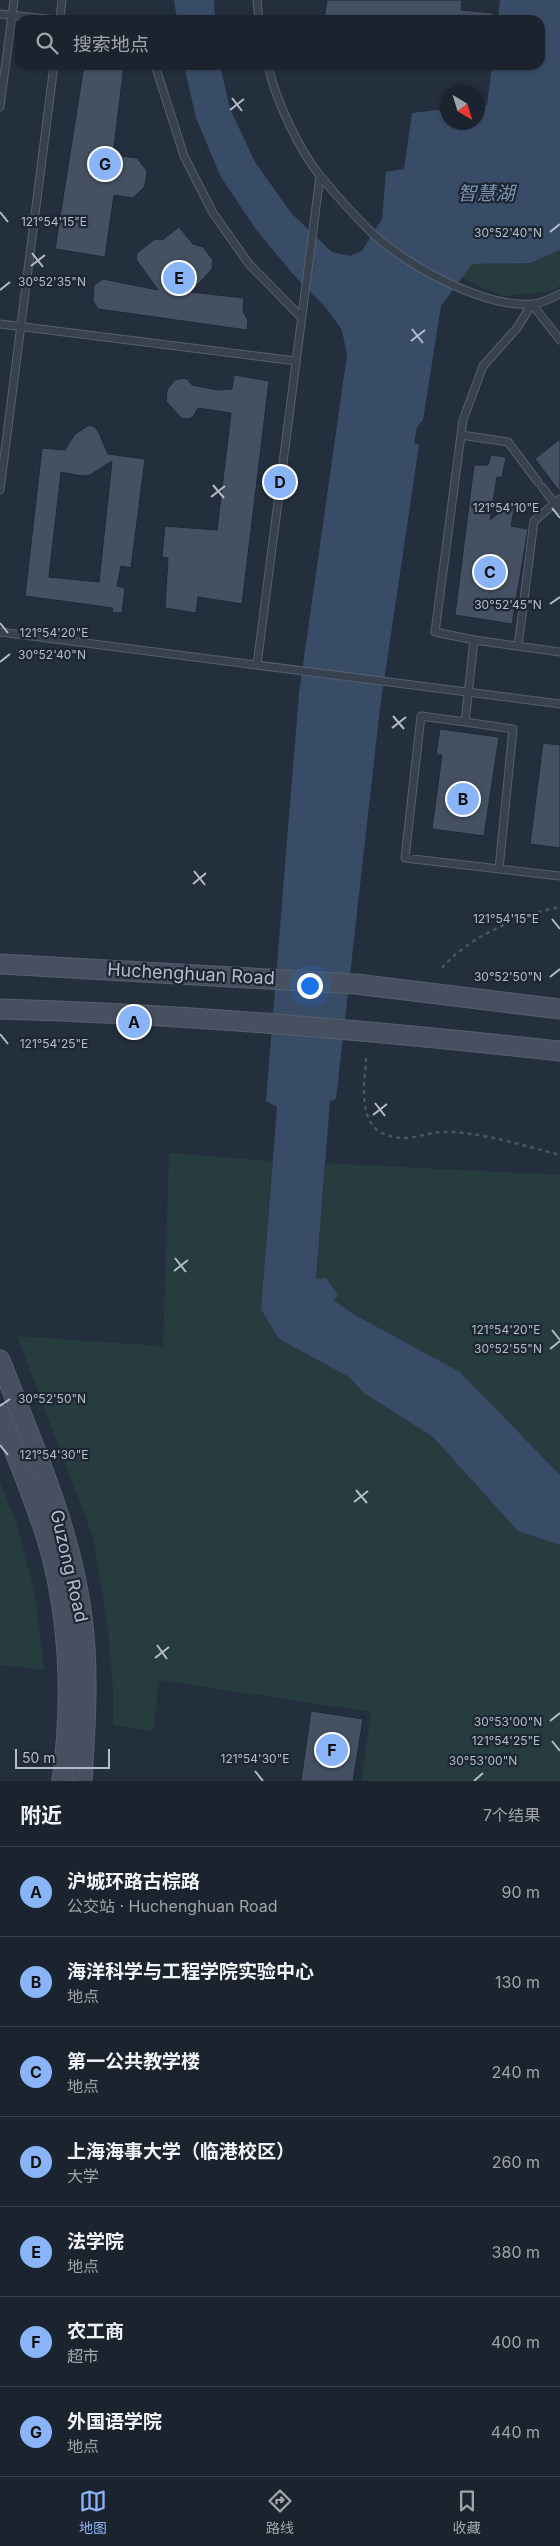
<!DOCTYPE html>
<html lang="zh">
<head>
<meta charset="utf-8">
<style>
  body { margin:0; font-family:Inter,"Noto Sans SC",sans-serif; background:#242b36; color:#f1f3f6 }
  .compass { position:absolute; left:440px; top:85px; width:45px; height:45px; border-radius:50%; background:#1b232e; box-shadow:0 1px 4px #0004; rotate:142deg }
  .scale { position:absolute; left:15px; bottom:12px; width:95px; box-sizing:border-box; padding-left:5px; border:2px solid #b4bcc9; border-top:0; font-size:14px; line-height:18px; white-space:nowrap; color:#b4bcc9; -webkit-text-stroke:4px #1d2633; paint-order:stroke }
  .you { position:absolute; left:309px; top:985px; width:18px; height:18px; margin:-12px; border:4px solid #fff; border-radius:50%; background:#1a73e8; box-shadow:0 0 0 8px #1a73e833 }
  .badge { display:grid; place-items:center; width:32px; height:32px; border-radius:50%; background:#8ab4f8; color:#111; font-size:16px; font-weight:700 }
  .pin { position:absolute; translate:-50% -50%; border:2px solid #fff; box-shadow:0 1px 5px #0006 }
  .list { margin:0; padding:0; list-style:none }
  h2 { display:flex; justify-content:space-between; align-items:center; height:65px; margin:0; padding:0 20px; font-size:21px }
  h2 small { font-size:16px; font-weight:400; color:#a0a4aa }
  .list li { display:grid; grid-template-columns:32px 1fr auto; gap:15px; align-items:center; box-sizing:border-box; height:90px; padding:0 20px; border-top:1px solid #39404a }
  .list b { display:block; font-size:19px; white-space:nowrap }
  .list p { margin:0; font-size:16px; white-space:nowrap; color:#a0a4aa }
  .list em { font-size:16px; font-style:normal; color:#a0a4aa }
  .icon { flex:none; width:28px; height:28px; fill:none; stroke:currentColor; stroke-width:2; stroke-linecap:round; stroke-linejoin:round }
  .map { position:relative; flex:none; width:560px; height:1781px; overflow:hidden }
  .search { position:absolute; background:#1b232e; box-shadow:0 1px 4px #0004; left:15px; right:15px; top:15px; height:55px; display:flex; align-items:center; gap:12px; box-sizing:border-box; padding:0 18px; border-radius:15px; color:#a0a4aa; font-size:19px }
  .sheet { height:695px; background:#1b232e }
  nav { display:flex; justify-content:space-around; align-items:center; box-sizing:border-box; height:70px; border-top:1px solid #39404a; background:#1b232e; font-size:14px; color:#a0a4aa }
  nav a { display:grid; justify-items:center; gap:2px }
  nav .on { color:#8ab4f8 }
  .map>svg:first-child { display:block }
  .green { fill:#263c3f }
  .water { fill:#394c67 }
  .building { fill:#455162; stroke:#1f2835; fill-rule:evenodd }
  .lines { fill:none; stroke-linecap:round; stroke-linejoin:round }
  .lane-casing { stroke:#565f6c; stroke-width:9 }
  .secondary-casing { stroke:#565f6c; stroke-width:21 }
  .path { stroke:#44595c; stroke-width:2.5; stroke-dasharray:4 4; stroke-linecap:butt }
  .lane { stroke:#38414e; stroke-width:7 }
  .secondary { stroke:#465061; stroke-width:19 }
  .ticks { fill:none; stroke:#b4bcc9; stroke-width:2 }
  .labels { text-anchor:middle; stroke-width:4.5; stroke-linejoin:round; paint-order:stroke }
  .street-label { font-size:18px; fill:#b4bcc9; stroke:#1d2633 }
  .water-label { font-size:19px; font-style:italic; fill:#7c92b1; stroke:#1d2633 }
  .ticks-label { font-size:12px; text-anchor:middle; fill:#b4bcc9; stroke:#1d2633; stroke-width:4.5; stroke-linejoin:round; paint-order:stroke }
</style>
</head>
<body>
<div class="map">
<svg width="560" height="1781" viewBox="0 0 560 1781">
  <rect width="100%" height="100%" fill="#242f3e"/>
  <!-- green -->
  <path class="green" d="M 560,250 L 560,286 L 547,292 L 503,296 L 461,278 L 472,264 L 530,263 Z
    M 169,1153 L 272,1161 L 261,1309 L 279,1339 L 349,1377 L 364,1393 L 433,1437 L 518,1531 L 560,1545 L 560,1781 L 362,1781 L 371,1712 L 159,1680 L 153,1731 L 113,1725 L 113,1690 L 107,1621 L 93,1537 L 17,1336 L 163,1346 Z
    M 326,1163 L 560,1175 L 560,1475 L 460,1372 L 355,1315 L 332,1300 L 316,1279 Z
    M 0,1482 L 17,1525 L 35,1593 L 44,1670 L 0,1665 Z"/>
  <!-- water -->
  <path class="water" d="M 174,0 L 214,0 L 215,20 L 177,20 Z
    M 500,0 L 560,0 L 560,250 L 530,263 L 472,264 L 441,306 L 423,420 L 417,427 L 414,443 L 419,445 L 380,708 L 336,1099 L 330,1101 L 316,1279 L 326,1278 L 338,1295 L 333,1300 L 355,1315 L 460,1372 L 560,1475 L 560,1545 L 518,1531 L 433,1437 L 364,1393 L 349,1377 L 279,1339 L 261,1309 L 277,1107 L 266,1101 L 299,693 L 347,355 L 342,330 L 326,308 L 292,273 L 255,228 L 221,177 L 196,118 L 184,65 L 220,65 L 230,109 L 255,162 L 291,213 L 332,252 L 350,256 L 362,251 L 382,219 L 386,172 L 404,169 L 412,113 L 447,109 L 448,122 L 478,122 L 478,106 L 487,105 L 492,65 L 540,65 L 540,20 L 498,20 Z"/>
  <!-- building -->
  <path class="building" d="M 327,0 L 462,0 L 461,10 L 493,13 L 493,20 L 324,20 Z
    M 84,65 L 124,65 L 113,155 L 137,158 L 147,171 L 145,186 L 133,198 L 114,195 L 105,257 L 55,249 Z
    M 179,227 L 193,244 L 203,247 L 213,260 L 212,269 L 191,292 L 244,298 L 243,312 L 248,320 L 247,330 L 98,309 L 93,301 L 94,285 L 103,279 L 158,290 L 136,259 L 137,253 L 155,239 L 162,240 Z
    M 234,375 L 269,381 L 242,604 L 198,597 L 196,613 L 165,608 L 168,558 L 162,557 L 165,526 L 217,530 L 231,413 L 198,408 L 193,417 L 188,419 L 181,418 L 166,401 L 167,390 L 175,380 L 183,378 L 187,379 L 192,385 L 218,390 L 232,389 Z
    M 89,425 L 95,427 L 99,433 L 108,454 L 145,459 L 131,568 L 121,566 L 117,586 L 125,588 L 122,613 L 112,612 L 113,608 L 25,596 L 42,448 L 65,450 L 75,434 ZM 112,461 L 99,582 L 49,577 L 61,472 L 82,476 L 90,475 Z
    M 560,439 L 560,492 L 535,459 Z
    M 491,455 L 506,457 L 502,477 L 497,477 L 490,520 L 516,499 L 511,526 L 528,529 L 512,624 L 455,615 L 474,465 L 488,465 Z
    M 440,729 L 499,737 L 484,836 L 432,829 L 442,755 L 436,755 Z
    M 543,743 L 560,745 L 560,848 L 530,844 Z
    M 311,1711 L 363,1719 L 353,1781 L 301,1781 Z"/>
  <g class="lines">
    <!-- lane casing -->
    <g class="lane-casing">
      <path id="lane" d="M 257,0 L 259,20
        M 0,14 L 57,20
        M 60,20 L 62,0
        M 155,65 L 184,156 L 213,213 L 249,264 L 301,317
        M 268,65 C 275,99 299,150 321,177 C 336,195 353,214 370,231 C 404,264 483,308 532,304 C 541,304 552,298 560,294
        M 0,107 L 14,0
        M 0,324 L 296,361
        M 461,435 L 508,442 L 538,482
        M 542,487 L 560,510
        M 0,490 L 54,65
        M 0,632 L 560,704
        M 474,640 L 435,632 L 463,420 L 483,366 L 517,328 L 532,304 L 560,340
        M 518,646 L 534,521 L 560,499
        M 560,652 L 474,640 L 465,722 L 421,716 L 405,858 L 560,876
        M 257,665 L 320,176
        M 465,722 L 513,729 L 499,869"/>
    </g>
    <!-- secondary casing -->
    <g class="secondary-casing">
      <path id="secondary" d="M 0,964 L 356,984 L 560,1009
        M 0,1009 C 188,1014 374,1031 560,1051
        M 0,1360 C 33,1446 73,1532 83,1625 C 89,1677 85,1729 82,1781
        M 0,1414 C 16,1455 34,1497 47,1539 C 70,1616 73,1701 62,1781"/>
    </g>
    <!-- path -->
    <path class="path" d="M 442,968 C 468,937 521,914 560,907
      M 366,1058 C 365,1078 360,1105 371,1123 C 377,1133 390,1137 401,1138 C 414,1139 429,1132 443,1132 C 478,1131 525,1146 560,1155"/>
    <!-- lane -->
    <use href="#lane" class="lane"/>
    <!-- secondary -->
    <use href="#secondary" class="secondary"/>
  </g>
  <!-- ticks -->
  <path class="ticks" d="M 232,98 L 242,111M 230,110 L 244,99M 0,212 L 8,222M 550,232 L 560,224M 32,253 L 43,267M 31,266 L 45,255M 0,290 L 10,282M 412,329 L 423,343M 411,341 L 425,330M 213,485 L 224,498M 211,497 L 225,486M 552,508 L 560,518M 550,604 L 560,597M 0,623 L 8,633M 0,662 L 10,654M 393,716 L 404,729M 392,728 L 406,717M 194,871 L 205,885M 193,884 L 206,873M 552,919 L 560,929M 550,977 L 560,969M 0,1034 L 8,1044M 375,1103 L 385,1116M 373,1115 L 387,1104M 175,1258 L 186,1272M 174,1271 L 188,1260M 552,1330 L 560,1340M 550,1349 L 560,1341M 0,1406 L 10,1399M 0,1445 L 8,1455M 356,1490 L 367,1503M 354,1502 L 368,1491M 157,1645 L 167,1659M 155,1658 L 169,1647M 550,1721 L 560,1713M 552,1741 L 560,1751M 255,1771 L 263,1781M 474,1781 L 483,1773"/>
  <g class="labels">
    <!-- street labels -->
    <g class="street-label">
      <text transform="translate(191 974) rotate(3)" y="6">Huchenghuan Road</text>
      <text transform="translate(69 1566) rotate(77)" y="6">Guzong Road</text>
    </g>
    <!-- water labels -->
    <g class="water-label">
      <text x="486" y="200">智慧湖</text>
    </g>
  </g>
  <g class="ticks-label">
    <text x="54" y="226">121°54'15"E</text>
    <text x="508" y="237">30°52'40"N</text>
    <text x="52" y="286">30°52'35"N</text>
    <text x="506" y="512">121°54'10"E</text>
    <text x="508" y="609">30°52'45"N</text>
    <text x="54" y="637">121°54'20"E</text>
    <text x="52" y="659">30°52'40"N</text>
    <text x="506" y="923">121°54'15"E</text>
    <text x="508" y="981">30°52'50"N</text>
    <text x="54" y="1048">121°54'25"E</text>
    <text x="506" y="1334">121°54'20"E</text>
    <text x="508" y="1353">30°52'55"N</text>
    <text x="52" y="1403">30°52'50"N</text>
    <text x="54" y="1459">121°54'30"E</text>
    <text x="508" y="1726">30°53'00"N</text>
    <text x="506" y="1745">121°54'25"E</text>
    <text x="255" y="1763">121°54'30"E</text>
    <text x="483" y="1765">30°53'00"N</text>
  </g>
</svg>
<svg class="compass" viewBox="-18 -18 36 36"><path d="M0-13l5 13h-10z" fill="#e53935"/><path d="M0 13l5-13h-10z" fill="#a0a4aa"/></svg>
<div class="scale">50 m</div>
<div class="you"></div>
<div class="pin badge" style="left:134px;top:1022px">A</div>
<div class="pin badge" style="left:463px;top:799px">B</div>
<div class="pin badge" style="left:490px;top:572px">C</div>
<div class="pin badge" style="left:280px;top:482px">D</div>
<div class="pin badge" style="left:179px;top:278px">E</div>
<div class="pin badge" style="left:332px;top:1750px">F</div>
<div class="pin badge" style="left:105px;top:164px">G</div>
<div class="search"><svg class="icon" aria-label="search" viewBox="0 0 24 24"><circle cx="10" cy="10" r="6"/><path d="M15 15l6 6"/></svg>搜索地点</div>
</div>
<section class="sheet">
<h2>附近<small>7个结果</small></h2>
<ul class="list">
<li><span class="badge">A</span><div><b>沪城环路古棕路</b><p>公交站 · Huchenghuan Road</p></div><em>90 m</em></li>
<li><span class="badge">B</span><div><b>海洋科学与工程学院实验中心</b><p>地点</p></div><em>130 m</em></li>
<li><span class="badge">C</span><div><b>第一公共教学楼</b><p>地点</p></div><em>240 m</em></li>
<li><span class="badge">D</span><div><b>上海海事大学（临港校区）</b><p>大学</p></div><em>260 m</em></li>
<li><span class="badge">E</span><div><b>法学院</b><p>地点</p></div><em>380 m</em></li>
<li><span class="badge">F</span><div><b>农工商</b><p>超市</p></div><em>400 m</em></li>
<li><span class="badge">G</span><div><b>外国语学院</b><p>地点</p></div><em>440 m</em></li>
</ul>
</section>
<nav>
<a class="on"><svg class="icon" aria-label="map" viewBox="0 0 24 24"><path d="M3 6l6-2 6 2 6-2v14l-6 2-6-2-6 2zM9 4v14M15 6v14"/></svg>地图</a>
<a><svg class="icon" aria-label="directions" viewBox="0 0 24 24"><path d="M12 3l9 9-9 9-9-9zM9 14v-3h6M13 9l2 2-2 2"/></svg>路线</a>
<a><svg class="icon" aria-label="saved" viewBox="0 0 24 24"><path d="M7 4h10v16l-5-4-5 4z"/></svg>收藏</a>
</nav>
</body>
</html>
